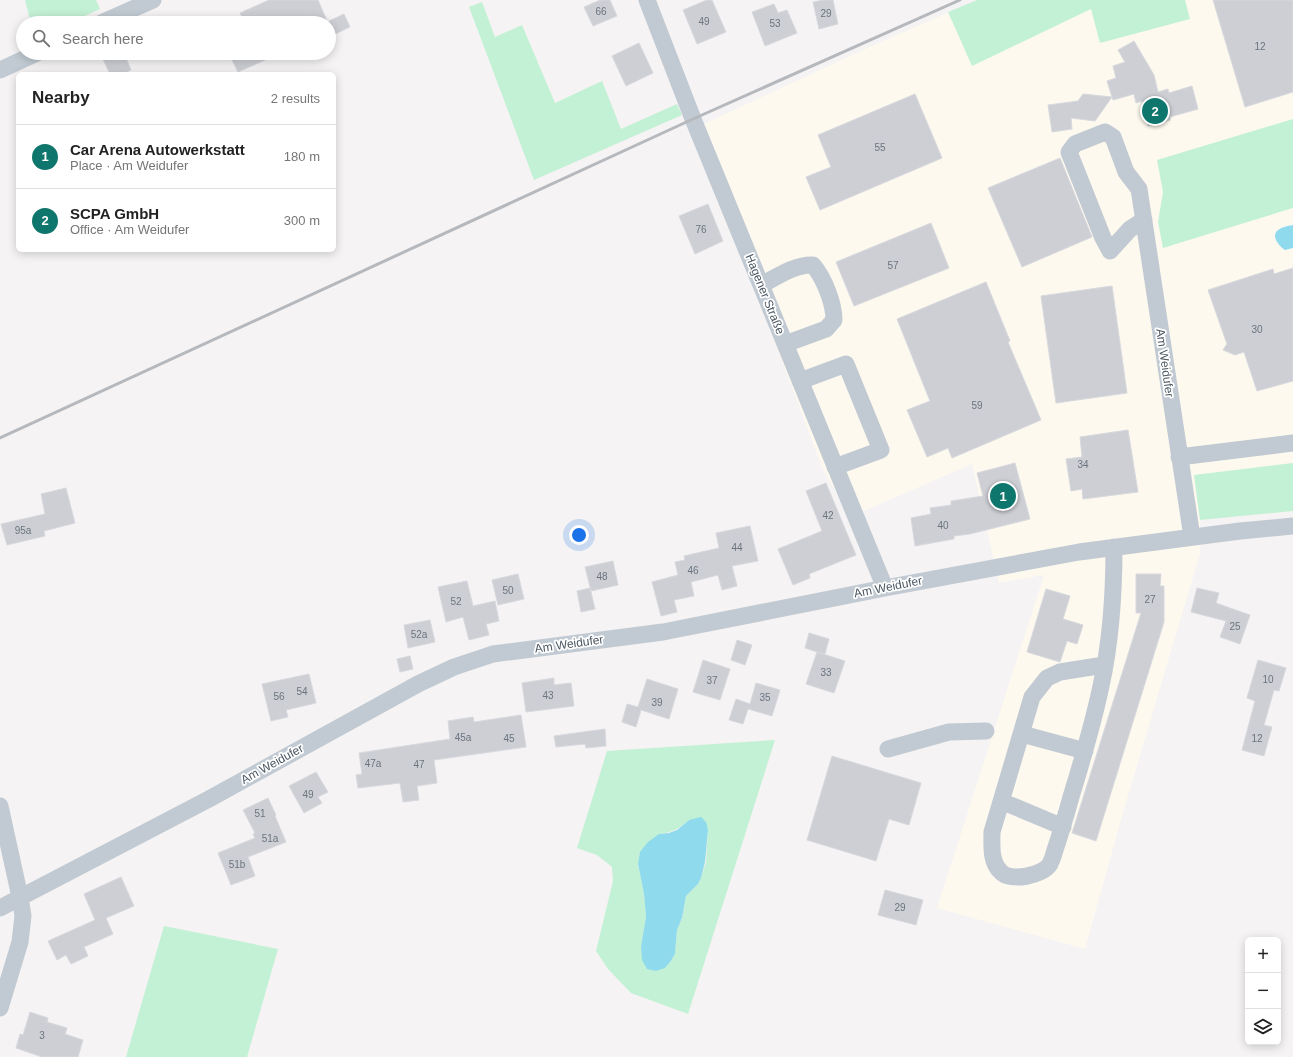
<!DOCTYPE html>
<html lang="en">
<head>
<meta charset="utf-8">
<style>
  body { margin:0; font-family:Arial,sans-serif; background:#f6f6f6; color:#222 }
  .controls { position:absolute; right:12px; bottom:12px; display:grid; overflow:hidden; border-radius:6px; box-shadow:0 2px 10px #0003 }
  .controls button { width:36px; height:36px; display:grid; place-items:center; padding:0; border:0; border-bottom:1px solid #e0e0e0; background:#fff; color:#222; font:20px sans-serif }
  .you { position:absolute; left:579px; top:535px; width:14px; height:14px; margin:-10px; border:3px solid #fff; border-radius:50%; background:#1a73e8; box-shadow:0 0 0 6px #1a73e833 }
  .badge { display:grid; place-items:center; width:26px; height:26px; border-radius:50%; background:#0f766e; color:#fff; font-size:13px; font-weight:700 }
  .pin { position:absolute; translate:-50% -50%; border:2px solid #fff; box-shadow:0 1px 4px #0006 }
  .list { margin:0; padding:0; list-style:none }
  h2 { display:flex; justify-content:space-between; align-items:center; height:52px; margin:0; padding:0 16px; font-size:17px }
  h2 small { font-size:13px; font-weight:400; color:#767676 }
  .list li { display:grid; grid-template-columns:26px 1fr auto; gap:12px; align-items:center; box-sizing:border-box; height:64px; padding:0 16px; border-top:1px solid #e0e0e0 }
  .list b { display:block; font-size:15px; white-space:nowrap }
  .list p { margin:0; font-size:13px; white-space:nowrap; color:#767676 }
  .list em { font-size:13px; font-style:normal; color:#767676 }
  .icon { flex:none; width:22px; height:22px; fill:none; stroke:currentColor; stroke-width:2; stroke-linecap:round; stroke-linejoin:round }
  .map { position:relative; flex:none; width:1293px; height:1057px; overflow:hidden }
  .search { position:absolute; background:#fff; box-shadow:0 2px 10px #0003; left:16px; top:16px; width:320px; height:44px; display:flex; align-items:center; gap:10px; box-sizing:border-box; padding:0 14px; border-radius:22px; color:#767676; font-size:15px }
  .panel { position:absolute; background:#fff; box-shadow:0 2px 10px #0003; left:16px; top:72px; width:320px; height:180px; border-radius:6px }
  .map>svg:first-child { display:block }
  .commercial { fill:#fdf9ef }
  .green { fill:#c3f1d5; fill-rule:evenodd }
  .water { fill:#90daee }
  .building { fill:#cdcfd5; stroke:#d7d9de }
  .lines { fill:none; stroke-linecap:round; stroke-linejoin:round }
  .minor { stroke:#c1cad2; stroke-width:17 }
  .rail { stroke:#b5b8bd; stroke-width:3 }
  .labels { text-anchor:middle; stroke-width:3.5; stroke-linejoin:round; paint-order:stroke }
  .number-label { font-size:10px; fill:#6b747e }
  .street-label { font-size:12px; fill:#4a5661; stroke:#fff }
</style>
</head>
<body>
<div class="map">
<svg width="1293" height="1057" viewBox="0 0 1293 1057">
  <rect width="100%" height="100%" fill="#f5f3f3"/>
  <!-- commercial -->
  <path class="commercial" d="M 977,0 L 1293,0 L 1293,463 L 1194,476 L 1200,520 L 1200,554 L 1124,809 L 1085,949 L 937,908 L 1044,575 L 999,583 L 972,464 L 850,517 L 822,467 L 741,251 L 691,130 L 876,44 Z"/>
  <!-- green -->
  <path class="green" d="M 25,0 L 96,0 L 100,9 L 69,23 L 31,23 Z
    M 977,0 L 1185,0 L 1190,19 L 1100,43 L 1091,9 L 972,66 L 948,12 Z
    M 482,2 L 495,37 L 522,25 L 555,103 L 602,81 L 621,129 L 677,104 L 682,115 L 534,180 L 469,7 Z
    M 1293,119 L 1293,208 L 1163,248 L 1158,222 L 1163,192 L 1157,160 Z
    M 1293,463 L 1293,511 L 1200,520 L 1194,475 Z
    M 775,740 L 688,1014 L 631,993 L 608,969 L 596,951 L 613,881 L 612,867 L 597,855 L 577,848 L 607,751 ZM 689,820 L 708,830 L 706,862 L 701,878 L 698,884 L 686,896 L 682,918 L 677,930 L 675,954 L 671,961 L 665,968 L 641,946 L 646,917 L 644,894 L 638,864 L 659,834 C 674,832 678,829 689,820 Z
    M 164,926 L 278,949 L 247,1057 L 126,1057 Z"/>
  <!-- water -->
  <path class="water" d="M 1293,225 L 1293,248 L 1285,250 C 1280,247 1271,237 1277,231 C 1281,227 1288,226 1293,225 Z
    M 701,817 L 706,822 L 708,830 L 705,862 L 701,878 L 698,884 L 686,896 L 682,918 L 677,930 L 675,954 L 671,961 L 665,968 L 656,971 L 647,969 L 642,960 L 641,946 L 646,917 L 644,894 L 638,864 L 640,852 L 648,842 L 659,834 L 669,833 L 677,830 L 689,820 Z"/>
  <!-- building -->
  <path class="building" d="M 269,0 L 318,0 L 328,23 L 245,23 L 240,13 Z
    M 600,0 L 610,0 L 617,16 L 593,26 L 584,7 Z
    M 707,0 L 712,0 L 726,32 L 697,44 L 683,10 Z
    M 823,0 L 833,0 L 838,24 L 819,29 L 813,2 Z
    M 1213,0 L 1293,0 L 1293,92 L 1245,107 Z
    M 774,4 L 778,13 L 787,10 L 797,33 L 765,46 L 752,12 Z
    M 344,14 L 350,27 L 329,37 L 329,21 Z
    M 1134,41 L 1154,75 L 1158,92 L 1168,89 L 1169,93 L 1192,86 L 1198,109 L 1170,117 L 1170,120 L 1148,126 L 1146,119 L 1143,119 L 1142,101 L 1136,103 L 1134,94 L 1113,100 L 1112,97 L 1095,121 L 1071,118 L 1072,129 L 1052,132 L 1048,105 L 1078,101 L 1083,94 L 1112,97 L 1107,81 L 1116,78 L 1113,66 L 1125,62 L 1118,50 Z
    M 639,43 L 653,73 L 626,86 L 612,56 Z
    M 100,53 L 124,53 L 131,70 L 123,74 L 110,74 Z
    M 243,53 L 281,53 L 238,72 L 231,58 Z
    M 915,94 L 942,158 L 820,210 L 806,177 L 831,167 L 818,135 Z
    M 1060,158 L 1092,237 L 1022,267 L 988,188 Z
    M 708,204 L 723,241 L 695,254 L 679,216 Z
    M 931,223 L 949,268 L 854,306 L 836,262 Z
    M 1293,268 L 1293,381 L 1257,391 L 1244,352 L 1235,355 L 1223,350 L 1227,344 L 1208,290 L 1273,269 L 1274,274 Z
    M 986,282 L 1010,341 L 1008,342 L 1041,420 L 952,458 L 948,448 L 927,457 L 907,410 L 930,401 L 897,319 Z
    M 1112,286 L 1127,393 L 1056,403 L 1041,296 Z
    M 1128,430 L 1138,492 L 1083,499 L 1082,489 L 1071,491 L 1066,459 L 1082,457 L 1080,437 Z
    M 1015,463 L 1030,519 L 970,534 L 954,536 L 954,539 L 915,546 L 911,518 L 931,514 L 930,508 L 951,505 L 951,501 L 983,496 L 977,473 Z
    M 826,483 L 856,555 L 809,574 L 810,578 L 793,585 L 778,549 L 822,531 L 806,491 Z
    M 66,488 L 75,523 L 44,531 L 45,536 L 7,545 L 1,524 L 45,514 L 41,494 Z
    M 750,526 L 758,561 L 732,566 L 737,586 L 722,590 L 718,575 L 691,582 L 694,596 L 674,600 L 677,612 L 661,616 L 652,582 L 678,575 L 675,562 L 685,560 L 684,556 L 719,548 L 716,533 Z
    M 613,561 L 618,585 L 591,591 L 585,567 Z
    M 518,574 L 524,599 L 498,605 L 492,580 Z
    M 1136,574 L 1161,574 L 1160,586 L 1164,586 L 1164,622 L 1096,841 L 1072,833 L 1141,613 L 1136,613 Z
    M 467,581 L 473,606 L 495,601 L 499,621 L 486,624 L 489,635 L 469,640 L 463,617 L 446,622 L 438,587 Z
    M 590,588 L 595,609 L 581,612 L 577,591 Z
    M 1197,588 L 1219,593 L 1216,603 L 1250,615 L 1240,644 L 1220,637 L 1226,621 L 1191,612 Z
    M 1046,589 L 1070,596 L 1063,619 L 1083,625 L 1077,644 L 1067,641 L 1060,662 L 1027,652 Z
    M 430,620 L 435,642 L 408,648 L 404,625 Z
    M 809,633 L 829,639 L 825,654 L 817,652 L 845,661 L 834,693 L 806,684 L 817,652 L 805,648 Z
    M 737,640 L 752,645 L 745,665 L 731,660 Z
    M 410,656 L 413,669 L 400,672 L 397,659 Z
    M 703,660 L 730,669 L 720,700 L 693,692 Z
    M 1258,660 L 1286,668 L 1279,691 L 1274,690 L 1264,725 L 1272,727 L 1264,756 L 1242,750 L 1255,701 L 1247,698 Z
    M 309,674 L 316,703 L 286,710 L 288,717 L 271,721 L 262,684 Z
    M 554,678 L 554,685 L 571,683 L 574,706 L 526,712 L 522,683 Z
    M 647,679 L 678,689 L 669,719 L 641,710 L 636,727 L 622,722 L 627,704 L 638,707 Z
    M 756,683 L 780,690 L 772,716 L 748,709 L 743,724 L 729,720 L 736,699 L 750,704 Z
    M 521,715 L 526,747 L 434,760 L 437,783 L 417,786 L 419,800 L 403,802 L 400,783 L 358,788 L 356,775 L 362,774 L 359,753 L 450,739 L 448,721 L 473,717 L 474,722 Z
    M 605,729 L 606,746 L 586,748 L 585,744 L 556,747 L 554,736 Z
    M 832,756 L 921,783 L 909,825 L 889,819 L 876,861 L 807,840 Z
    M 316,772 L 328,792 L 318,797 L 322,803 L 304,813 L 289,786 Z
    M 268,798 L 276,815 L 275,816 L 286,842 L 248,857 L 255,876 L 231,885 L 218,853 L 255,838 L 253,834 L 255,833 L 243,810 Z
    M 121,877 L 134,906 L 106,918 L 113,934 L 84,947 L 88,956 L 71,964 L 66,955 L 57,960 L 48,941 L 95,920 L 84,894 Z
    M 885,890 L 923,900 L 916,925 L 878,915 Z
    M 30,1012 L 48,1018 L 47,1022 L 67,1028 L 65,1034 L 83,1040 L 78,1057 L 42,1057 L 16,1048 L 20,1034 L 23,1035 Z"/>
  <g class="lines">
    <!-- minor -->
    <path class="minor" d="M 647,0 L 693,119 L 885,588
      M 101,23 L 153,0
      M 0,70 L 37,53
      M 1144,220 L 1130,229 L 1110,251 L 1103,238 L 1069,152 L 1075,144 L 1105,132 L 1113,137 L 1126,172 L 1139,189 L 1192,537
      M 761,285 C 777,277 795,264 813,265 C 824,278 834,303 834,320 L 826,329 L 785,344
      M 800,381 L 846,364 L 881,450 L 835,467
      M 1179,457 L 1293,443
      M 1104,665 L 1060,672 L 1047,678 L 1032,697 L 992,832 C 992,845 990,862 1001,872 C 1010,882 1043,876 1050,864 C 1052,860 1054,854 1055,850 C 1061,832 1066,815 1071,797 C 1082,761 1093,724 1101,686 C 1111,641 1114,594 1114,547
      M 1022,734 L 1085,751
      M 888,749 L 949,732 L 986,731
      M 1001,801 L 1063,827
      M 0,806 L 20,897 L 23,916 L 20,942 L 0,1008
      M 0,908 L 209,799 L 418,684 L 454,667 L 493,654 L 663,632 L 885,588 L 1079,552 L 1240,531 L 1293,526"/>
    <!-- rail -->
    <path class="rail" d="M 0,438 L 693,119 L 960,0"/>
  </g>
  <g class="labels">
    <!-- number labels -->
    <g class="number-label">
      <text x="601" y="15">66</text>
      <text x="826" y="17">29</text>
      <text x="704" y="25">49</text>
      <text x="775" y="27">53</text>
      <text x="1260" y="50">12</text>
      <text x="880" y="151">55</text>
      <text x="701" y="233">76</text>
      <text x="893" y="269">57</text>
      <text x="1257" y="333">30</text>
      <text x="977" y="409">59</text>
      <text x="1083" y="468">34</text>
      <text x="828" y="519">42</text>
      <text x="943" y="529">40</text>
      <text x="23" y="534">95a</text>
      <text x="737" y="551">44</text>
      <text x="693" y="574">46</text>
      <text x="602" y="580">48</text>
      <text x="508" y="594">50</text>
      <text x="1150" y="603">27</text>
      <text x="456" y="605">52</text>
      <text x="1235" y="630">25</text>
      <text x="419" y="638">52a</text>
      <text x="826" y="676">33</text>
      <text x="1268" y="683">10</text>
      <text x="712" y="684">37</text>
      <text x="302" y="695">54</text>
      <text x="548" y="699">43</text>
      <text x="279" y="700">56</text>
      <text x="765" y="701">35</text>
      <text x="657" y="706">39</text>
      <text x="463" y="741">45a</text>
      <text x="509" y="742">45</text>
      <text x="1257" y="742">12</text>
      <text x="373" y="767">47a</text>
      <text x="419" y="768">47</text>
      <text x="308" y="798">49</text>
      <text x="260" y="817">51</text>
      <text x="270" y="842">51a</text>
      <text x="237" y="868">51b</text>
      <text x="900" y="911">29</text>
      <text x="42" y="1039">3</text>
    </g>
    <!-- street labels -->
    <g class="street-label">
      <text transform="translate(765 294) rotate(68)" y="4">Hagener Straße</text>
      <text transform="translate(1165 363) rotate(82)" y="4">Am Weidufer</text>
      <text transform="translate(888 587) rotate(-11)" y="4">Am Weidufer</text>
      <text transform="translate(569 644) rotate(-8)" y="4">Am Weidufer</text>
      <text transform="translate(272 764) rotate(-29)" y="4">Am Weidufer</text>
    </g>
  </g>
</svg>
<div class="controls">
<button>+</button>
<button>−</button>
<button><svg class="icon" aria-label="layers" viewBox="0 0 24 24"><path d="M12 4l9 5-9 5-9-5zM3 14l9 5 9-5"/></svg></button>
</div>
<div class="you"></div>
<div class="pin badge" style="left:1003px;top:496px">1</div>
<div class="pin badge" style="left:1155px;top:111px">2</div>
<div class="search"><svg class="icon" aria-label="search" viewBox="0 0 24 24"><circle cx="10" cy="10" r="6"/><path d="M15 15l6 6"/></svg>Search here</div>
<section class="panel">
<h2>Nearby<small>2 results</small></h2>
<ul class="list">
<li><span class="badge">1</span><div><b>Car Arena Autowerkstatt</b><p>Place · Am Weidufer</p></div><em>180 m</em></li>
<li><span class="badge">2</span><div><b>SCPA GmbH</b><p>Office · Am Weidufer</p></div><em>300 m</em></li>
</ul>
</section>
</div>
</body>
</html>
